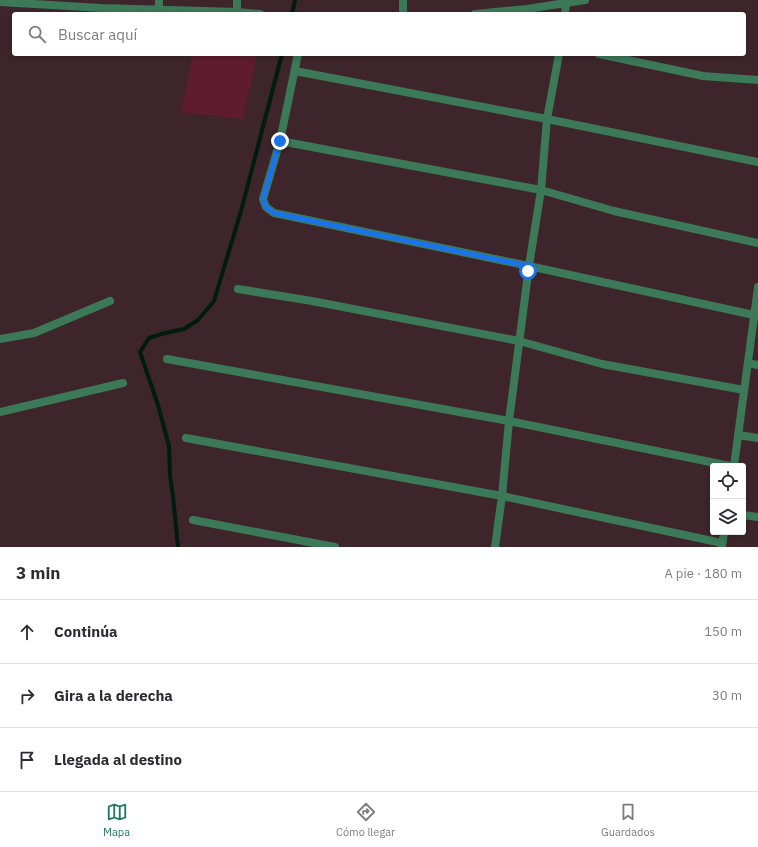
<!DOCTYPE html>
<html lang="es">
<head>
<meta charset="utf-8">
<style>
  body { margin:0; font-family:"IBM Plex Sans",sans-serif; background:#f2f2f3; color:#2b2b33 }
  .controls { position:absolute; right:12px; bottom:12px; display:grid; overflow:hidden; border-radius:4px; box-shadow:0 2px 6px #0003 }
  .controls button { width:36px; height:36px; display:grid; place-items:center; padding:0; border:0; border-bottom:1px solid #e1e1e2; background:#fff; color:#2b2b33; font:20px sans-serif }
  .stop { position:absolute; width:12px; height:12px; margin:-9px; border:3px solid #1a73e8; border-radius:50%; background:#fff }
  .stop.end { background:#1a73e8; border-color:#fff; box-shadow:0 1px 4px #0008 }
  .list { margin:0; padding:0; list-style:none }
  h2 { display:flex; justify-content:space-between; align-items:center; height:52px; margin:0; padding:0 16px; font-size:17px }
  h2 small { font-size:13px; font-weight:400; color:#7c7c81 }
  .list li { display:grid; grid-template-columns:26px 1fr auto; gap:12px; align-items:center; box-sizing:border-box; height:64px; padding:0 16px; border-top:1px solid #e1e1e2 }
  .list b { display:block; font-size:15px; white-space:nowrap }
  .list em { font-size:13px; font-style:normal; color:#7c7c81 }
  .icon { flex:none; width:22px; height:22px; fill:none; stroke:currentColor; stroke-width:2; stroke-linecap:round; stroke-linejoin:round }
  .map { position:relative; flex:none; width:758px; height:547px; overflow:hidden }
  .search { position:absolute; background:#fff; box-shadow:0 2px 6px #0003; left:12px; right:12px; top:12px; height:44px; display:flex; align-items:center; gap:10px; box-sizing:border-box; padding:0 14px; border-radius:4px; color:#7c7c81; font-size:15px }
  .sheet { height:244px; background:#fff }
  nav { display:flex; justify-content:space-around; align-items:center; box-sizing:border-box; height:56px; border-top:1px solid #e1e1e2; background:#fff; font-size:11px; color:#7c7c81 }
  nav a { display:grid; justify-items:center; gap:2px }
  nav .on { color:#1e795a }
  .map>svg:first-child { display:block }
  .green { fill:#5f1c31 }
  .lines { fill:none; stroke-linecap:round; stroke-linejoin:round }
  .stream { stroke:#001c0c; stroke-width:4 }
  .street { stroke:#3b7958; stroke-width:8 }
  .route { stroke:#1a73e8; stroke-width:5 }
</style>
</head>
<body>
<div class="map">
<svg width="758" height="547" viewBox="0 0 758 547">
  <rect width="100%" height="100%" fill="#3d252b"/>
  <!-- green -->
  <path class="green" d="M 193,54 L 257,54 L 243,119 L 181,112 Z"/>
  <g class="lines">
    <!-- stream -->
    <path class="stream" d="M 292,14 L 295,0
      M 178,547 L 173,496 L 170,476 L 169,446 L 158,405 L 140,352 L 149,338 L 165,333 L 184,329 L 198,320 L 214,301 L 241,211 L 282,54"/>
    <!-- street -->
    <path class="street" d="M 403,0 L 403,14
      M 0,2 L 101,8 L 237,12 L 260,14
      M 159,10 L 159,0
      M 237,12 L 237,0
      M 475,14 L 527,9 L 585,0
      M 565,14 L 566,0
      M 298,54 L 280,141 L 263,199 L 266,207 L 274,213 L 529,266 L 754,315
      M 599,54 L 703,76 L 758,80
      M 295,71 L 547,119 L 758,162
      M 280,141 L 541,190 L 614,211 L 758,243
      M 238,289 L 312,301 L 519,341 L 602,364 L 744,390
      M 0,339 L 34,333 L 110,301
      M 167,359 L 509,421 L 730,466
      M 748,363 L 758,365
      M 0,412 L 123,383
      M 738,435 L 758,438
      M 186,438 L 502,496 L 722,543
      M 734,466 L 758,287
      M 743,515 L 758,517
      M 193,520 L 335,547
      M 495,547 L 502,496 L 509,421 L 529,266 L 541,190 L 547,119 L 559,54
      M 722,547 L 724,532"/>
  </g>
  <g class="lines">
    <!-- route -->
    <path class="route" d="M 280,141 L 263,199 L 266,207 L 274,213 L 528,266 L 528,271"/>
  </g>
</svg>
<div class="controls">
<button><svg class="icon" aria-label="locate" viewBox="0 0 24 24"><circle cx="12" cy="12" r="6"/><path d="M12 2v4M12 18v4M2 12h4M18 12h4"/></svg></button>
<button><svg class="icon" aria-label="layers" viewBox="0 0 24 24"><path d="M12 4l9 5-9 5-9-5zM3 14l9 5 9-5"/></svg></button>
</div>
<div class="stop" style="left:528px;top:271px"></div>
<div class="stop end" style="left:280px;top:141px"></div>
<div class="search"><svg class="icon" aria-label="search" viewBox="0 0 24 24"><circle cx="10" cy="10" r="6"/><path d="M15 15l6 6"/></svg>Buscar aquí</div>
</div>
<section class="sheet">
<h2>3 min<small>A pie · 180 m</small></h2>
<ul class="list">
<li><svg class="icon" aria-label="ahead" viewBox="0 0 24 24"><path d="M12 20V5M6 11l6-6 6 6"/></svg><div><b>Continúa</b></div><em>150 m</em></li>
<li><svg class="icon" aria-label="right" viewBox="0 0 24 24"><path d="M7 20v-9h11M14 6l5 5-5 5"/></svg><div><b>Gira a la derecha</b></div><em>30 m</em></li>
<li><svg class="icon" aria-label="arrive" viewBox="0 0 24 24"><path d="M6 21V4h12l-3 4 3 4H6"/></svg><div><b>Llegada al destino</b></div></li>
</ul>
</section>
<nav>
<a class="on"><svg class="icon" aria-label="map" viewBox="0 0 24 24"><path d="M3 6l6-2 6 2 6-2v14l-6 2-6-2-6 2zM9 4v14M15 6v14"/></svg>Mapa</a>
<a><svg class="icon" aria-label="directions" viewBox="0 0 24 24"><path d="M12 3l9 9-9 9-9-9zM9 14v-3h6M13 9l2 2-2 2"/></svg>Cómo llegar</a>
<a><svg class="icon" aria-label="saved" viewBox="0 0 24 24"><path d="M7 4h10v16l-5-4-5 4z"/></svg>Guardados</a>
</nav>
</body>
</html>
